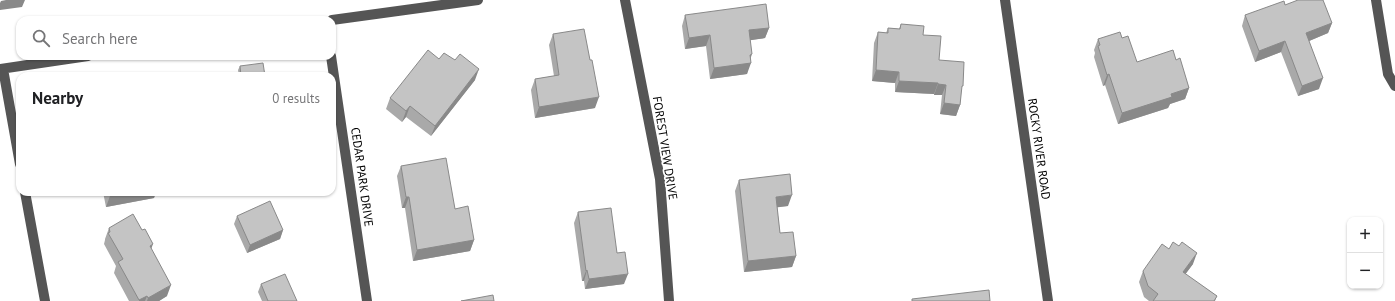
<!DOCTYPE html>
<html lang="en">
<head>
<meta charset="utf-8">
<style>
  body { margin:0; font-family:"PT Sans",sans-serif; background:#f6f6f6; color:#202124 }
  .controls { position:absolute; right:12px; bottom:12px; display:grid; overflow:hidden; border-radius:8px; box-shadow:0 1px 3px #0004 }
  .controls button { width:36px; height:36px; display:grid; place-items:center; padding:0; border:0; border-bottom:1px solid #e0e0e0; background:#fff; color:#202124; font:20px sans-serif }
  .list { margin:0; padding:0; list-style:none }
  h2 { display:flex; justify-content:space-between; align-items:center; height:52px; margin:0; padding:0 16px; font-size:17px }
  h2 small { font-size:13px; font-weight:400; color:#757577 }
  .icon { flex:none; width:22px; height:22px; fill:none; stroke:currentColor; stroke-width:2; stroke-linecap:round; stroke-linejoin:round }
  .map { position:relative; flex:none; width:1395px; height:301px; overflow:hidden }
  .search { position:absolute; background:#fff; box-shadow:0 1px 3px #0004; left:16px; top:16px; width:320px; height:44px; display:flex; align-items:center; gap:10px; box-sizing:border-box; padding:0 14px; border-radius:12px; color:#757577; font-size:15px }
  .panel { position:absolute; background:#fff; box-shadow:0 1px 3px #0004; left:16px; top:72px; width:320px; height:124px; border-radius:12px }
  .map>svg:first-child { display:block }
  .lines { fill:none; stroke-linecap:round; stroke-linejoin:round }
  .minor { stroke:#555; stroke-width:10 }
  .wall { fill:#a9a9a9 }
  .shaded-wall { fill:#898989 }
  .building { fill:#c4c4c4; stroke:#898989 }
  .labels { text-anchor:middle; stroke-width:3.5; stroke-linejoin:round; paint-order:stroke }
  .street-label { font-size:12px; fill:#000; stroke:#fff }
</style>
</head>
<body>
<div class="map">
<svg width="1395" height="301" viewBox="0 0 1395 301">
  <rect width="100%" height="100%" fill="#fff"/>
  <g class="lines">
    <!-- minor -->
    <path class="minor" d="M 625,0 L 660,179 L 669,301
      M 1005,0 L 1048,301
      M 1376,0 L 1388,74 L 1395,86
      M 332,20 L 478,0
      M 331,56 L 367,301
      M 0,69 L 88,56
      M 3,69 L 20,164
      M 25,192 L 45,301"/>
  </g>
  <!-- wall -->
  <path class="wall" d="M 1285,5 L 1332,23 L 1328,33 L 1309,41 L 1319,89 L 1298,96 L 1281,52 L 1255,62 L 1242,26 L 1245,15 Z
    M 685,15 L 769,28 L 765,38 L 750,40 L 750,58 L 747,74 L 710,79 L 706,46 L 685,49 L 682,26 Z
    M 901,24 L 923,35 L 939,60 L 961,90 L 960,105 L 956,116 L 940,114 L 942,95 L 934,95 L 934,94 L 895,92 L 895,83 L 872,81 L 874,43 L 878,32 L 886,33 L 888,28 L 899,29 Z
    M 553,34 L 590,60 L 595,108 L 535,118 L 531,90 L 535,79 L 554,76 L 549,45 Z
    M 1122,38 L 1137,62 L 1176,60 L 1189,88 L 1185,99 L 1170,104 L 1168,108 L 1118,124 L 1105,85 L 1103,86 L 1094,57 L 1095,53 L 1094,50 L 1098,39 Z
    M 439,59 L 475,80 L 431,136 L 406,117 L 402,122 L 386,109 L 390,98 Z
    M 240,66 L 265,76 L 239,76 L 238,70 Z
    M 401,166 L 455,209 L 474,240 L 470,251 L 413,261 L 405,208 L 402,208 L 397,176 Z
    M 739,180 L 788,206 L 777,207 L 780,233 L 796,256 L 792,267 L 744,272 L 735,191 Z
    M 103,192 L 156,192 L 154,198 L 106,207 Z
    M 578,212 L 617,253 L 624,284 L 585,289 L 584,281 L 582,281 L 574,223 Z
    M 237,216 L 283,230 L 280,239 L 247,253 L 234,224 Z
    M 109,228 L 151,249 L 167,296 L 159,301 L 129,301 L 114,273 L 116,266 L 104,244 L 105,240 L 105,239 Z
    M 1169,249 L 1193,264 L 1185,274 L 1217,296 L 1215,301 L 1149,301 L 1144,297 L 1139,282 L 1143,271 Z
    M 261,284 L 297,301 L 262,301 L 258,292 Z"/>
  <!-- shaded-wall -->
  <path class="shaded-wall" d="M 6,0 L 25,0 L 22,7 L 0,10 L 0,3 L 1,1 Z
    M 1332,23 L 1328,33 L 1302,44 L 1306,33 Z
    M 769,28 L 765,38 L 745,41 L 749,30 Z
    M 710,35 L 706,46 L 685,49 L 689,38 Z
    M 1285,41 L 1281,52 L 1255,62 L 1259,51 Z
    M 752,54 L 749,63 L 751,63 L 747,74 L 710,79 L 714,68 L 750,55 Z
    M 479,69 L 475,80 L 431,136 L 435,126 Z
    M 876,70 L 899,72 L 895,83 L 872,81 Z
    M 1109,74 L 1105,85 L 1103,86 L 1107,75 Z
    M 1323,78 L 1319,89 L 1298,96 L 1302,86 Z
    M 899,81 L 938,83 L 934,94 L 895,92 Z
    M 938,84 L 946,85 L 942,95 L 934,95 Z
    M 1189,88 L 1185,99 L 1170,104 L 1168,108 L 1118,124 L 1122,113 L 1171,94 Z
    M 599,97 L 595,108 L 535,118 L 539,107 Z
    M 944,103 L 960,105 L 956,116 L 940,114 Z
    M 410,106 L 406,117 L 402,122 L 406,111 Z
    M 132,192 L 156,192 L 154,198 L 106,207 L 110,196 Z
    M 792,195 L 788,206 L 772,208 L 776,197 Z
    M 406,197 L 409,197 L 405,208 L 402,208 Z
    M 283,230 L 280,239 L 247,253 L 250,245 Z
    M 474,240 L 470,251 L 413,261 L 417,250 Z
    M 153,244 L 149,255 L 150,246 Z
    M 1197,253 L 1193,264 L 1179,283 L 1183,272 Z
    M 796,256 L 792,267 L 744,272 L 748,261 Z
    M 587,270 L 584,281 L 582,281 L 586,271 Z
    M 628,274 L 624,284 L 585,289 L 589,279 Z
    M 171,285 L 167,296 L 159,301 L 147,301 L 148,298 Z
    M 147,296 L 145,301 L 139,301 L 139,300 Z"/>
  <!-- building -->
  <path class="building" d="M 1298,0 L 1323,0 L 1332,23 L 1306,33 L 1323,78 L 1302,86 L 1285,41 L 1259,51 L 1245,15 L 1284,1 L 1285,5 Z
    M 766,4 L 769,28 L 749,30 L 752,54 L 750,55 L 751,63 L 714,68 L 710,35 L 689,38 L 685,15 Z
    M 901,24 L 924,26 L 923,35 L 941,36 L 939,60 L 964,62 L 963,86 L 962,86 L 960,105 L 944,103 L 946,85 L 938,84 L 938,83 L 899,81 L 899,72 L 876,70 L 878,32 L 888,33 L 888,28 L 900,29 Z
    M 584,29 L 590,60 L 592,60 L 599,97 L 539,107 L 535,79 L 559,75 L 553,34 Z
    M 1120,32 L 1122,38 L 1128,36 L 1137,62 L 1173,50 L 1176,60 L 1180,58 L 1189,88 L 1171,94 L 1172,97 L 1122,113 L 1109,74 L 1107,75 L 1098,46 L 1100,45 L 1098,39 Z
    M 428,50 L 439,59 L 444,53 L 455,60 L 460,54 L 479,69 L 435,126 L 410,106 L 406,111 L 390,98 Z
    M 263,63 L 265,76 L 241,76 L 240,66 Z
    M 446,158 L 455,209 L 468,206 L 474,240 L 417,250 L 409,197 L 406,197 L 401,166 Z
    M 790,174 L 792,195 L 776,197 L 780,233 L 793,232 L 796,256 L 748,261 L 739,180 Z
    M 109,192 L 132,192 L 110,196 Z
    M 270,201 L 283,230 L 250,245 L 237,216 Z
    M 611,208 L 617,253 L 625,252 L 628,274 L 589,279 L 587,270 L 586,271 L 578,212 Z
    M 133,214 L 142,230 L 145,229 L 153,244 L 150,246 L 171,285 L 148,298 L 147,296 L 139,300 L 118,262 L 123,259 L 108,233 L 110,232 L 109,228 Z
    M 1173,242 L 1179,246 L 1182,242 L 1197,253 L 1183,272 L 1217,296 L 1214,301 L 1153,301 L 1158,294 L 1148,286 L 1143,271 L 1162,244 L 1169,249 Z
    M 285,274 L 297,301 L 268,301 L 261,284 Z
    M 989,290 L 990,301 L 912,301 L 912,299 Z
    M 493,295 L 494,301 L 461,301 Z"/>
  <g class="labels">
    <!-- street labels -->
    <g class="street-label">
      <text transform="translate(665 148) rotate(81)" y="4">FOREST VIEW DRIVE</text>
      <text transform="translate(1039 149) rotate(82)" y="4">ROCKY RIVER ROAD</text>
      <text transform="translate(362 177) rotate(82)" y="4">CEDAR PARK DRIVE</text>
    </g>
  </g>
</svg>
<div class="controls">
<button>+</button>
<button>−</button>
</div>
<div class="search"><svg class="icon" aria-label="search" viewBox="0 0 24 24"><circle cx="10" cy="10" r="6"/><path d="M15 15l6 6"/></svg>Search here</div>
<section class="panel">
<h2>Nearby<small>0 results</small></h2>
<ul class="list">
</ul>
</section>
</div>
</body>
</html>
